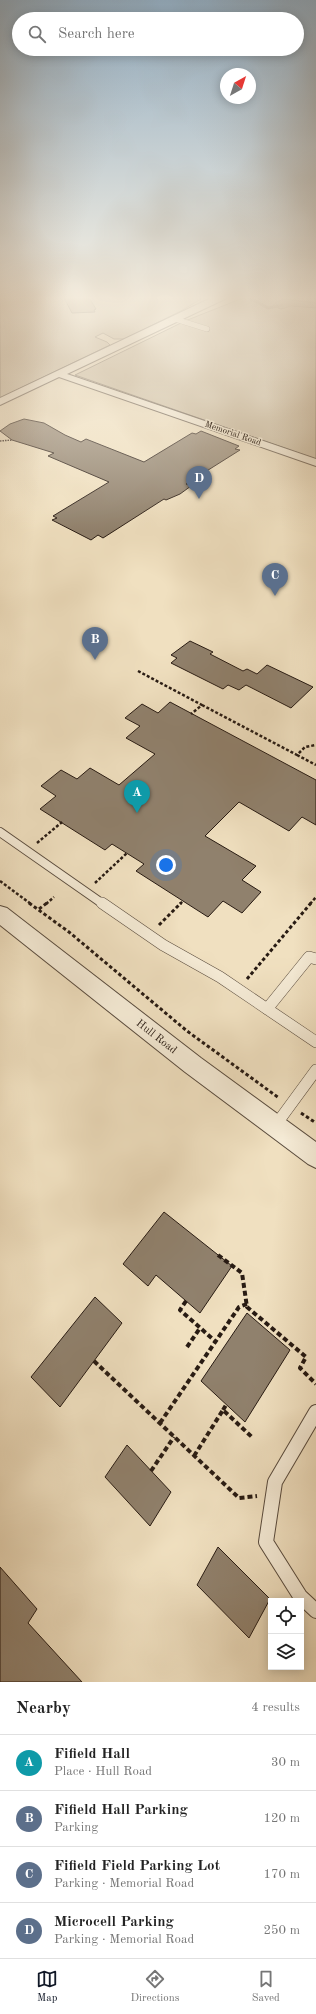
<!DOCTYPE html>
<html lang="en">
<head>
<meta charset="utf-8">
<style>
  body { margin:0; font-family:"Old Standard TT",serif; background:#f6f6f6; color:#222 }
  .controls { position:absolute; right:12px; bottom:12px; display:grid; overflow:hidden; border-radius:0px; box-shadow:0 2px 10px #0003 }
  .controls button { width:36px; height:36px; display:grid; place-items:center; padding:0; border:0; border-bottom:1px solid #e0e0e0; background:#fff; color:#222; font:20px sans-serif }
  .compass { position:absolute; left:220px; top:68px; width:36px; height:36px; border-radius:50%; background:#fff; box-shadow:0 2px 10px #0003; rotate:39deg }
  .you { position:absolute; left:166px; top:865px; width:14px; height:14px; margin:-10px; border:3px solid #fff; border-radius:50%; background:#1a73e8; box-shadow:0 0 0 6px #1a73e833 }
  .badge { display:grid; place-items:center; width:26px; height:26px; border-radius:50%; background:#111827; color:#fff; font-size:13px; font-weight:700 }
  .pin { position:absolute; translate:-50% -33px; filter:drop-shadow(0 1px 2px #0008) }
  .pin::after { content:''; position:absolute; top:21px; width:14px; height:12px; background:inherit; clip-path:polygon(0 0,100% 0,50% 100%) }
  .list { margin:0; padding:0; list-style:none }
  h2 { display:flex; justify-content:space-between; align-items:center; height:52px; margin:0; padding:0 16px; font-size:17px }
  h2 small { font-size:13px; font-weight:400; color:#767676 }
  .list li { display:grid; grid-template-columns:26px 1fr auto; gap:12px; align-items:center; box-sizing:border-box; height:56px; padding:0 16px; border-top:1px solid #e0e0e0 }
  .list b { display:block; font-size:15px; white-space:nowrap }
  .list p { margin:0; font-size:13px; white-space:nowrap; color:#767676 }
  .list em { font-size:13px; font-style:normal; color:#767676 }
  .icon { flex:none; width:22px; height:22px; fill:none; stroke:currentColor; stroke-width:2; stroke-linecap:round; stroke-linejoin:round }
  .map { position:relative; flex:none; width:316px; height:1682px; overflow:hidden }
  .search { position:absolute; background:#fff; box-shadow:0 2px 10px #0003; left:12px; right:12px; top:12px; height:44px; display:flex; align-items:center; gap:10px; box-sizing:border-box; padding:0 14px; border-radius:22px; color:#767676; font-size:15px }
  .sheet { height:276px; background:#fff }
  nav { display:flex; justify-content:space-around; align-items:center; box-sizing:border-box; height:56px; border-top:1px solid #e0e0e0; background:#fff; font-size:11px; color:#767676 }
  nav a { display:grid; justify-items:center; gap:2px }
  nav .on { color:#111827 }
  .map>svg:first-child { display:block }
  .green { fill:#cebfa3; stroke:#7b6d5b }
  .water { fill:#ac9d85; stroke:#776957 }
  .lines { fill:none; stroke-linecap:round; stroke-linejoin:round }
  .stream { stroke:#776957; stroke-width:3 }
  .building { fill:#90816d; stroke:#281b13 }
  .lane-far3-casing { stroke:#5a4c3e; stroke-width:6 }
  .lane-far2-casing { stroke:#5a4c3e; stroke-width:10 }
  .lane-far1-casing { stroke:#5a4c3e; stroke-width:12 }
  .lane-casing { stroke:#5a4c3e; stroke-width:16 }
  .street-casing { stroke:#5a4c3e; stroke-width:2 }
  .path-far3 { stroke:#281b13; stroke-width:1.5; stroke-dasharray:1.5 1; stroke-linecap:butt }
  .path-far2 { stroke:#281b13; stroke-width:2.5; stroke-dasharray:3 2; stroke-linecap:butt }
  .path-far1 { stroke:#281b13; stroke-width:3; stroke-dasharray:3.5 2.5; stroke-linecap:butt }
  .path { stroke:#281b13; stroke-width:4; stroke-dasharray:5 3; stroke-linecap:butt }
  .lane-far3 { stroke:#f5ebd6; stroke-width:5 }
  .lane-far2 { stroke:#f5ebd6; stroke-width:8 }
  .lane-far1 { stroke:#f5ebd6; stroke-width:11 }
  .lane { stroke:#f5ebd6; stroke-width:14 }
  .street { fill:#f5ebd6; fill-rule:evenodd }
  .labels { text-anchor:middle; stroke-width:3; stroke-linejoin:round; paint-order:stroke }
  .far-street-label { font-size:9px; fill:#281b13; stroke:#f5ebd6 }
  .street-label { font-size:11px; fill:#281b13; stroke:#f5ebd6 }
</style>
</head>
<body>
<div class="map">
<svg width="316" height="1682" viewBox="0 0 316 1682">
  <rect width="100%" height="100%" fill="#f0e0c0"/>
  <filter id="stains"><feTurbulence type="fractalNoise" baseFrequency=".005" numOctaves="4"/><feColorMatrix values="0 0 0 0 .2 0 0 0 0 .09 0 0 0 0 .02 0 0 0 .5 -.17"/></filter>
  <radialGradient id="worn" r=".72"><stop offset=".6" stop-color="#630" stop-opacity="0"/><stop offset="1" stop-color="#630" stop-opacity=".3"/></radialGradient>
  <!-- green -->
  <path class="green" d="M 0,296 L 202,296 L 201,299 L 181,311 L 124,339 L 114,339 L 103,333 L 95,337 L 107,342 L 110,345 L 0,398 Z
    M 248,296 L 316,296 L 316,459 L 75,375 L 185,321 Z"/>
  <!-- water -->
  <path class="water" d="M 285,299 L 316,303 L 316,308 L 291,306 L 281,309 L 273,306 L 276,302 Z"/>
  <g class="lines">
    <!-- stream -->
    <path class="stream" d="M 248,297 L 268,308 L 282,305"/>
  </g>
  <!-- building -->
  <path class="building" d="M 63,296 L 88,296 L 96,309 L 94,310 L 95,312 L 72,313 Z
    M 24,419 L 44,423 L 65,435 L 81,442 L 86,439 L 144,462 L 192,433 L 196,434 L 201,431 L 239,446 L 235,449 L 240,450 L 186,484 L 191,486 L 180,494 L 166,500 L 164,499 L 103,538 L 98,535 L 91,540 L 52,520 L 57,518 L 53,516 L 109,482 L 48,456 L 54,453 L 12,440 L 0,431 L 10,424 Z
    M 190,641 L 213,652 L 210,654 L 243,671 L 247,669 L 257,674 L 267,665 L 313,687 L 291,708 L 246,685 L 239,690 L 228,685 L 223,689 L 171,663 L 177,658 L 171,655 Z
    M 170,702 L 316,780 L 316,825 L 302,817 L 289,831 L 239,802 L 205,836 L 256,866 L 242,880 L 261,892 L 242,913 L 223,901 L 208,917 L 136,871 L 144,864 L 112,844 L 105,850 L 40,809 L 56,796 L 41,786 L 61,770 L 77,779 L 90,768 L 119,785 L 155,754 L 126,738 L 140,726 L 125,718 L 142,704 L 158,713 Z
    M 164,1212 L 232,1266 L 200,1313 L 156,1275 L 148,1286 L 123,1264 Z
    M 95,1297 L 122,1323 L 60,1407 L 31,1377 Z
    M 247,1313 L 290,1350 L 245,1422 L 201,1381 Z
    M 127,1445 L 171,1492 L 150,1526 L 105,1477 Z
    M 218,1547 L 270,1599 L 249,1638 L 197,1585 Z
    M 0,1567 L 37,1609 L 28,1623 L 82,1682 L 0,1682 Z"/>
  <g class="lines">
    <!-- lane-far3 casing -->
    <g class="lane-far3-casing">
      <path id="lane-far3" d="M 175,319 L 207,329"/>
    </g>
    <!-- lane-far2 casing -->
    <g class="lane-far2-casing">
      <path id="lane-far2" d="M 0,832 L 103,904"/>
    </g>
    <!-- lane-far1 casing -->
    <g class="lane-far1-casing">
      <path id="lane-far1" d="M 102,903 L 163,945 L 220,977 L 316,1042
        M 267,1009 L 309,957 L 316,959
        M 275,1126 L 316,1070"/>
    </g>
    <!-- lane casing -->
    <g class="lane-casing">
      <path id="lane" d="M 316,1412 L 275,1482 L 266,1542 L 300,1596 L 316,1611"/>
    </g>
    <!-- street casing -->
    <g class="street-casing">
      <path id="street" d="M 220,296 L 226,296 L 227,298 L 67,374 L 316,459 L 316,466 L 59,377 L 0,405 L 0,398 L 211,298 Z
        M 0,906 L 7,908 L 201,1058 L 316,1142 L 316,1168 L 308,1164 L 185,1072 L 0,925 Z"/>
    </g>
    <!-- path-far3 -->
    <path class="path-far3" d="M 0,441 L 12,440"/>
    <!-- path-far2 -->
    <path class="path-far2" d="M 138,671 L 202,705 L 191,714
      M 202,705 L 297,755 L 305,747 L 316,745
      M 297,755 L 316,765
      M 37,843 L 62,822
      M 0,881 L 31,904
      M 95,883 L 127,853
      M 46,904 L 54,897
      M 180,904 L 183,901
      M 310,904 L 316,897"/>
    <!-- path-far1 -->
    <path class="path-far1" d="M 29,903 L 69,932 L 187,1031 L 279,1098
      M 39,909 L 47,903
      M 159,925 L 181,903
      M 247,979 L 311,903
      M 301,1113 L 316,1123"/>
    <!-- path -->
    <path class="path" d="M 218,1255 L 242,1273 L 247,1307 L 306,1357 L 300,1368 L 316,1384
      M 186,1301 L 180,1310 L 215,1341
      M 187,1347 L 200,1328
      M 94,1361 L 239,1498 L 257,1496
      M 223,1410 L 226,1405
      M 160,1423 L 239,1307 L 247,1304
      M 194,1456 L 223,1410 L 253,1438
      M 151,1471 L 174,1437"/>
    <!-- lane-far3 -->
    <use href="#lane-far3" class="lane-far3"/>
    <!-- lane-far2 -->
    <use href="#lane-far2" class="lane-far2"/>
    <!-- lane-far1 -->
    <use href="#lane-far1" class="lane-far1"/>
    <!-- lane -->
    <use href="#lane" class="lane"/>
    <!-- street -->
    <use href="#street" class="street"/>
  </g>
  <!-- sky -->
  <linearGradient id="sky" x2="0" y2="1"><stop stop-color="#90abc0"/><stop offset="0.56" stop-color="#f8f1e3"/><stop offset="1" stop-color="#f8f1e3" stop-opacity="0"/></linearGradient>
  <rect width="316" height="532" fill="url(#sky)"/>
  <g class="labels">
    <!-- far-street labels -->
    <g class="far-street-label">
      <text transform="translate(233 433) rotate(19)" y="3">Memorial Road</text>
    </g>
    <!-- street labels -->
    <g class="street-label">
      <text transform="translate(157 1036) rotate(38)" y="4">Hull Road</text>
    </g>
  </g>
  <rect width="100%" height="100%" filter="url(#stains)"/>
  <rect width="100%" height="100%" fill="url(#worn)"/>
</svg>
<div class="controls">
<button><svg class="icon" aria-label="locate" viewBox="0 0 24 24"><circle cx="12" cy="12" r="6"/><path d="M12 2v4M12 18v4M2 12h4M18 12h4"/></svg></button>
<button><svg class="icon" aria-label="layers" viewBox="0 0 24 24"><path d="M12 4l9 5-9 5-9-5zM3 14l9 5 9-5"/></svg></button>
</div>
<svg class="compass" viewBox="-18 -18 36 36"><path d="M0-13l5 13h-10z" fill="#e53935"/><path d="M0 13l5-13h-10z" fill="#767676"/></svg>
<div class="you"></div>
<div class="pin badge" style="left:137px;top:813px;background:#0f9aa8">A</div>
<div class="pin badge" style="left:95px;top:660px;background:#5c6f8a">B</div>
<div class="pin badge" style="left:275px;top:596px;background:#5c6f8a">C</div>
<div class="pin badge" style="left:199px;top:499px;background:#5c6f8a">D</div>
<div class="search"><svg class="icon" aria-label="search" viewBox="0 0 24 24"><circle cx="10" cy="10" r="6"/><path d="M15 15l6 6"/></svg>Search here</div>
</div>
<section class="sheet">
<h2>Nearby<small>4 results</small></h2>
<ul class="list">
<li><span class="badge" style="background:#0f9aa8">A</span><div><b>Fifield Hall</b><p>Place · Hull Road</p></div><em>30 m</em></li>
<li><span class="badge" style="background:#5c6f8a">B</span><div><b>Fifield Hall Parking</b><p>Parking</p></div><em>120 m</em></li>
<li><span class="badge" style="background:#5c6f8a">C</span><div><b>Fifield Field Parking Lot</b><p>Parking · Memorial Road</p></div><em>170 m</em></li>
<li><span class="badge" style="background:#5c6f8a">D</span><div><b>Microcell Parking</b><p>Parking · Memorial Road</p></div><em>250 m</em></li>
</ul>
</section>
<nav>
<a class="on"><svg class="icon" aria-label="map" viewBox="0 0 24 24"><path d="M3 6l6-2 6 2 6-2v14l-6 2-6-2-6 2zM9 4v14M15 6v14"/></svg>Map</a>
<a><svg class="icon" aria-label="directions" viewBox="0 0 24 24"><path d="M12 3l9 9-9 9-9-9zM9 14v-3h6M13 9l2 2-2 2"/></svg>Directions</a>
<a><svg class="icon" aria-label="saved" viewBox="0 0 24 24"><path d="M7 4h10v16l-5-4-5 4z"/></svg>Saved</a>
</nav>
</body>
</html>
